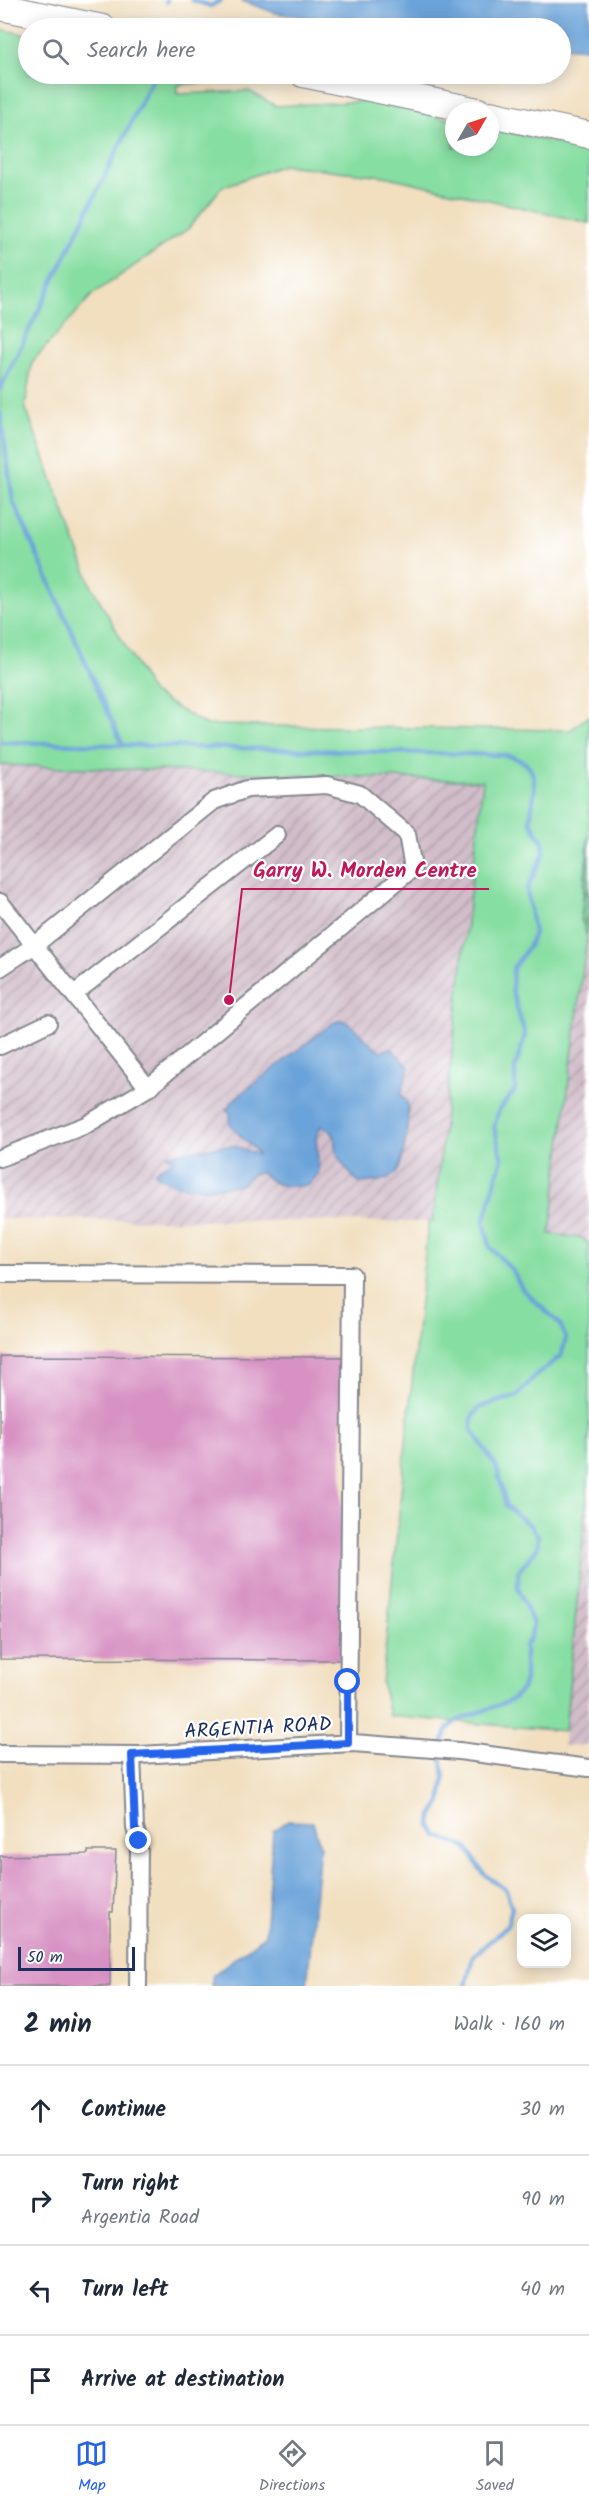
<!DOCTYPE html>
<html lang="en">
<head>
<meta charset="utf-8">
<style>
  body { margin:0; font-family:Kalam,sans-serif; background:#f6f6f7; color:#1f2937 }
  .controls { position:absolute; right:18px; bottom:18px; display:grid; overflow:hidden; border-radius:12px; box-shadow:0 3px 15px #0003 }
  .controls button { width:54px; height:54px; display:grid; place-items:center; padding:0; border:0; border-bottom:2px solid #e0e1e3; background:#fff; color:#1f2937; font:30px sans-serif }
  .compass { position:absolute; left:445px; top:102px; width:54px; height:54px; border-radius:50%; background:#fff; box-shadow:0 3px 15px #0003; rotate:51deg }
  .scale { position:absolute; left:18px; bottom:15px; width:117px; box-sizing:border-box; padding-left:6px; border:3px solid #1b2f5e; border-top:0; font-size:16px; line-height:21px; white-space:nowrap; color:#1b2f5e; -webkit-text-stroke:4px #fff; paint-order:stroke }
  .stop { position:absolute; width:18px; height:18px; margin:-14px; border:4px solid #2563eb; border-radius:50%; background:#fff }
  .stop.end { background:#2563eb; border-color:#fff; box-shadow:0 2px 6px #0008 }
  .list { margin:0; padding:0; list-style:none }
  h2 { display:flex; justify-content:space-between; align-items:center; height:78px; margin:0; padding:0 24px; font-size:26px }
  h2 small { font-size:20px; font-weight:400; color:#747a83 }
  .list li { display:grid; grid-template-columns:39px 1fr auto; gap:18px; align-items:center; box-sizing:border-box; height:90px; padding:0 24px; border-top:2px solid #e0e1e3 }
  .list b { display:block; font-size:22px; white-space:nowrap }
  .list p { margin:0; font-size:20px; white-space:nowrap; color:#747a83 }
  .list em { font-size:20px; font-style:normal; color:#747a83 }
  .icon { flex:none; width:33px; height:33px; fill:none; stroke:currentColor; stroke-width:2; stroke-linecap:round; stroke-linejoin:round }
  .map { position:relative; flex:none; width:589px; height:1986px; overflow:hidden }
  .search { position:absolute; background:#fff; box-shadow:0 3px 15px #0003; left:18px; right:18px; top:18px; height:66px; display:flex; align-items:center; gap:15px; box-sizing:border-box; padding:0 21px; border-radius:33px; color:#747a83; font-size:22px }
  .sheet { height:438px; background:#fff }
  nav { display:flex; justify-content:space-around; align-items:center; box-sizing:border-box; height:84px; border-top:2px solid #e0e1e3; background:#fff; font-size:16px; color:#747a83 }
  nav a { display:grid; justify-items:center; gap:3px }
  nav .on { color:#2563eb }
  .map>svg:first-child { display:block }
  .industrial { fill:url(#industrial-furrows) }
  .green { fill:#87dea2; stroke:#518680; stroke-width:1.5 }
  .forest { fill:url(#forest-firs); stroke:#447673; stroke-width:1.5 }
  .water { fill:#6aa3d9; stroke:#42699c; stroke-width:1.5 }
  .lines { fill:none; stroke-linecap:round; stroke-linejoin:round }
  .stream { stroke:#6aa3d9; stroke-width:4.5 }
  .building { fill:#d791c2 }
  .minor-casing { stroke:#86878f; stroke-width:20 }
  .highway-casing { stroke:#86878f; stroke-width:28 }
  .minor { stroke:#fff; stroke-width:16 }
  .highway { stroke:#fff; stroke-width:26 }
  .route { stroke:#2563eb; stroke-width:8 }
  .labels { text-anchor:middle; stroke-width:4.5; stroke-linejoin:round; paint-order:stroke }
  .street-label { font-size:20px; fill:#1b2f5e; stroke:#fff }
  .leader { fill:none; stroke:#c2185b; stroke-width:2 }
  .callout-dot { fill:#c2185b; stroke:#fff; stroke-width:2 }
  .callout-label { font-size:21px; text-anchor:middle; font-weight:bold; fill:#c2185b; stroke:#fff; stroke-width:4.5; stroke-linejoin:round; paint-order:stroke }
</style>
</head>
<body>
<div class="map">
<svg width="589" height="1986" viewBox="0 0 589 1986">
  <defs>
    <pattern id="industrial-furrows" width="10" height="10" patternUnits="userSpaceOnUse" patternTransform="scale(1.5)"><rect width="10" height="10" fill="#d1bdc9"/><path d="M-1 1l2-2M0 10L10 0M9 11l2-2" fill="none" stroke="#a99aa6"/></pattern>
    <pattern id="forest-firs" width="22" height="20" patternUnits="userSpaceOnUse" patternTransform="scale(1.5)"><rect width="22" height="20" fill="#6dbd88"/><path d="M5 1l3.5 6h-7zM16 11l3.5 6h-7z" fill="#599a72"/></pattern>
  </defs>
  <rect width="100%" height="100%" fill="#fff"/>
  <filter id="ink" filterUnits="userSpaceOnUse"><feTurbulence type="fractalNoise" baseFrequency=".0167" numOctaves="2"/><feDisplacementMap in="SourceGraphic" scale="12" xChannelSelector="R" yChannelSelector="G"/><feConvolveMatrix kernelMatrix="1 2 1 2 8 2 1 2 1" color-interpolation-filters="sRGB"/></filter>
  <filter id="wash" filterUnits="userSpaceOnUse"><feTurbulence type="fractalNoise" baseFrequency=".008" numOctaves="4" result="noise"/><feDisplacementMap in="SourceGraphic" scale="24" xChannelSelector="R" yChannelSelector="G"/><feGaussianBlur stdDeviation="1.35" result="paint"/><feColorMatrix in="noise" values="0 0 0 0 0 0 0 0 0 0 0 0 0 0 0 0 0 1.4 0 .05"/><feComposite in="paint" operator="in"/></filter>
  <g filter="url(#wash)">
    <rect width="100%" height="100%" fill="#f1dfc0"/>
    <!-- industrial -->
    <path class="industrial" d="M 0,765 L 483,781 L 433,1222 L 0,1219 Z
      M 587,936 L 589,936 L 589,1244 L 582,1238 L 550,1234 Z
      M 589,1473 L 589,1745 L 563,1746 L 565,1731 Z"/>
    <!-- green -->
    <path class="green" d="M 0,29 L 28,35 L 28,74 L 210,74 L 234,79 L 177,85 L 177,94 L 249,91 L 276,106 L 369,101 L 454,120 L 454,147 L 490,147 L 490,128 L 589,150 L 589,223 L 384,176 L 283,165 L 222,187 L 188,229 L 93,294 L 32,362 L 25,406 L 91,585 L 152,693 L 206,725 L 570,730 L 589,716 L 589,833 L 581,919 L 587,936 L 550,1234 L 582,1238 L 589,1244 L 589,1473 L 565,1731 L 389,1716 L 382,1683 L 428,1222 L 433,1222 L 483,781 L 0,765 Z"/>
    <!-- forest -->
    <path class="forest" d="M 589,833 L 589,924 L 587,936 L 581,919 Z"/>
    <!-- water -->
    <path class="water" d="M 240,0 L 589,0 L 589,49 L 561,47 L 560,28 L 383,28 L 275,13 Z
      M 342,1020 C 357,1025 365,1044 382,1051 L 391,1048 L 409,1067 L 401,1095 C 403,1097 406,1099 407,1102 C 410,1114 404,1167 395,1174 C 384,1182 372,1182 359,1183 C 347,1170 332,1156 335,1137 L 330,1130 L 321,1126 L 316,1137 L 319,1173 L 309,1185 C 291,1187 274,1188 263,1173 L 252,1174 L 243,1184 C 217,1189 178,1192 156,1174 L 155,1171 L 173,1160 L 167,1155 L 170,1154 L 223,1146 L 235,1146 L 258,1155 C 255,1146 236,1135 229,1122 L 231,1113 L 227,1111 L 226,1108 L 231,1107 L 231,1103 L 237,1097 L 333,1023 Z
      M 288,1821 L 313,1822 L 320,1846 L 307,1986 L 211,1986 L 213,1975 L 265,1935 L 273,1831 Z"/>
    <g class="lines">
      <!-- stream -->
      <path class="stream" d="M 192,0 L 211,6 L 221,0
        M 166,2 L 167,0
        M 0,389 L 154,76
        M 0,412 L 13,501 L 123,746
        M 0,742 L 503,755 C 545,761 534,790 530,821 L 543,842 L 544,853 L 527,889 L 534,933 L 529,946 L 513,968 L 512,990 L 525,1035 L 515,1069 L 515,1090 L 499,1110 L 494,1127 L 502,1158 L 484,1222 L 490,1247 L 512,1270 L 522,1289 L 560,1324 L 566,1339 L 561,1356 L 535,1376 L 517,1396 L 480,1407 L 472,1417 L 472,1430 L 497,1468 L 506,1506 L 532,1527 L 538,1536 L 537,1548 L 518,1572 L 518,1587 L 533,1624 L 531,1637 L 525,1646 L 525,1680 L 522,1689 L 515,1697 L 507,1702 L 456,1721 L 448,1729 L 441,1746
        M 441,1754 L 444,1777 L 441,1802 L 432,1816 L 431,1827 L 437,1836 L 466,1847 L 484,1874 L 506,1890 L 512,1908 L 507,1926 L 473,1956 L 466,1986"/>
    </g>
    <g id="blocks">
      <!-- building -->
      <path class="building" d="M 0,1356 L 342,1357 L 342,1660 L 0,1659 Z
        M 88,1851 L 116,1851 L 113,1912 L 110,1912 L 110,1986 L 0,1986 L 0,1856 L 88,1854 Z"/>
    </g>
  </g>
  <g filter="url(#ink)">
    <use href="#blocks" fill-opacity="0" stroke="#86878f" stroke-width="1.5"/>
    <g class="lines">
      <!-- minor casing -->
      <g class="minor-casing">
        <path id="minor" d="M 0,902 L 148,1088
          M 0,968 L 35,945 L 214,801 L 247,789 L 327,785 L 360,794 L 407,834 L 413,868 L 148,1088 L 86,1125 L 0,1158
          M 74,994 L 277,835
          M 0,1046 L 48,1023
          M 0,1274 L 352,1275 L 348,1743
          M 0,1754 L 140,1755 L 353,1743 L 459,1751 L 589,1768
          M 132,1755 L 135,1828 L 139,1841 L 138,1986"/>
      </g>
      <!-- highway casing -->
      <g class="highway-casing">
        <path id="highway" d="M 0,7 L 103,28
          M 303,74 L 478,111
          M 490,114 L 589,135"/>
      </g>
      <!-- minor -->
      <use href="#minor" class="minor"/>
      <!-- highway -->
      <use href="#highway" class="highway"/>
    </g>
  </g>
  <g class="lines" filter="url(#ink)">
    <!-- route -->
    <path class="route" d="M 139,1841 L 135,1828 L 132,1755 L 348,1743 L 348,1682"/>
  </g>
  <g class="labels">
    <!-- street labels -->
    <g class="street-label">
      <text transform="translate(258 1727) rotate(-3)" y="7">ARGENTIA ROAD</text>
    </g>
  </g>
  <!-- callouts -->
  <path class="leader" d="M229 1000L242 889H489"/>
  <circle class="callout-dot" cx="229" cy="1000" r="6"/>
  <g class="callout-label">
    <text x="365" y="877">Garry W. Morden Centre</text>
  </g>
</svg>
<div class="controls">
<button><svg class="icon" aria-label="layers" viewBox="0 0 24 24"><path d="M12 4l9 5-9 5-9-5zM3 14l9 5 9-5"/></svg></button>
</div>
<svg class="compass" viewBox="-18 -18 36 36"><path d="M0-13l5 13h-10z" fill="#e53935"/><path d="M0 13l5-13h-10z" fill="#747a83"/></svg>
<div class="scale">50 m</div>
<div class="stop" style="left:348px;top:1682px"></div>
<div class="stop end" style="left:139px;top:1841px"></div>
<div class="search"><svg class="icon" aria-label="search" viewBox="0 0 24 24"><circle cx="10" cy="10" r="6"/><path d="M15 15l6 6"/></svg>Search here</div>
</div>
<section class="sheet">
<h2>2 min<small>Walk · 160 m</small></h2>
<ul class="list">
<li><svg class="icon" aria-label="ahead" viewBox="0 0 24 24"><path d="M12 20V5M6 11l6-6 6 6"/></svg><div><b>Continue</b></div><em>30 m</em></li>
<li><svg class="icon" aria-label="right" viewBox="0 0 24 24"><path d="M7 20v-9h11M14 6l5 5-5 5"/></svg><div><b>Turn right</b><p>Argentia Road</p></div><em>90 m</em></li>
<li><svg class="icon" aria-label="left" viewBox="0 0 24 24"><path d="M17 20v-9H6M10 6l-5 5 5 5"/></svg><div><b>Turn left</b></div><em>40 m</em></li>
<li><svg class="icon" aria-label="arrive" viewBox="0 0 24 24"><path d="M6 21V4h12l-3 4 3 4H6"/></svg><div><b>Arrive at destination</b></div></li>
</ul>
</section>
<nav>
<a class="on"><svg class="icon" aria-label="map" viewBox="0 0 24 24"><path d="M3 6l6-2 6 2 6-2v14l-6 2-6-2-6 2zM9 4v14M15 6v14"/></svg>Map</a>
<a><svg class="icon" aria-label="directions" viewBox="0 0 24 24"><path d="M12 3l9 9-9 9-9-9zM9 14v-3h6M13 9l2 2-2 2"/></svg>Directions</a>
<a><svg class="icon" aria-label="saved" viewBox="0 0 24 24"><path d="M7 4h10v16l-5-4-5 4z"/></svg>Saved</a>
</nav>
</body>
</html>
